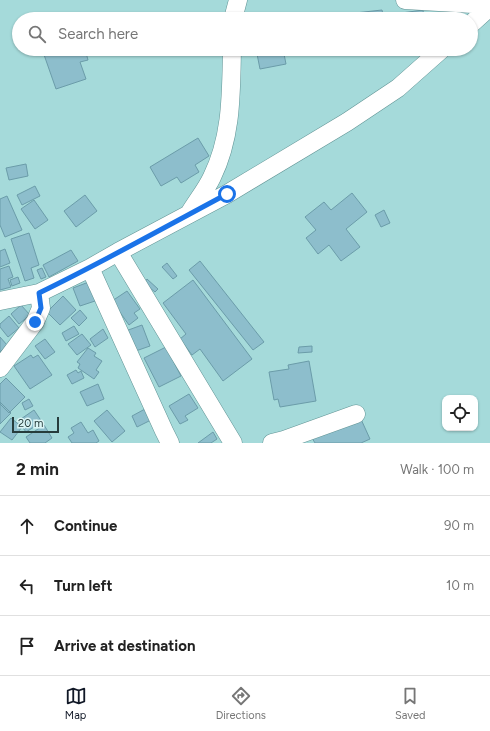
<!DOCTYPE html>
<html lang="en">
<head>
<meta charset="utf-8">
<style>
  body { margin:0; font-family:Figtree,sans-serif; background:#f2f2f2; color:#222 }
  .controls { position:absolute; right:12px; bottom:12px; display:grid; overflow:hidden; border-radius:8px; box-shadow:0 1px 3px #0004 }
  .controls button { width:36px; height:36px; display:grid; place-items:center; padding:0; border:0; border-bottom:1px solid #e0e0e0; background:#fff; color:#222; font:20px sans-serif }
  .scale { position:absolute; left:12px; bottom:10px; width:47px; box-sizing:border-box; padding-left:4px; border:2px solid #263c3c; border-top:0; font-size:11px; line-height:14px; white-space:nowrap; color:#263c3c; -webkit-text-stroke:3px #dbf5f5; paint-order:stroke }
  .stop { position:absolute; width:12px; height:12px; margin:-9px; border:3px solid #1a73e8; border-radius:50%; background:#fff }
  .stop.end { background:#1a73e8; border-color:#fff; box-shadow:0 1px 4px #0008 }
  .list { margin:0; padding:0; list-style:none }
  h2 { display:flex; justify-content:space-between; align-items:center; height:52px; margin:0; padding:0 16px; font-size:17px }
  h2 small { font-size:13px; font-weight:400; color:#767676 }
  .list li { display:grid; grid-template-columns:26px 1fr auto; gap:12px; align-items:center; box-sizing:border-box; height:60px; padding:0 16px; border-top:1px solid #e0e0e0 }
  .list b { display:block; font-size:15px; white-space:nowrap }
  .list em { font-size:13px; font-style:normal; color:#767676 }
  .icon { flex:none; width:22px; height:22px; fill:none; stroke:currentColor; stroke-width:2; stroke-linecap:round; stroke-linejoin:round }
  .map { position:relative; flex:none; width:490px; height:443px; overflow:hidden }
  .search { position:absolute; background:#fff; box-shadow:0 1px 3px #0004; left:12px; right:12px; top:12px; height:44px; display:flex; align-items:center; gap:10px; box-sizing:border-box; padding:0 14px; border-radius:22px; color:#767676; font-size:15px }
  .sheet { height:232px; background:#fff }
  nav { display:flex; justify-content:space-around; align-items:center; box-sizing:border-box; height:56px; border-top:1px solid #e0e0e0; background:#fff; font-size:11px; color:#767676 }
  nav a { display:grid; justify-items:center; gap:2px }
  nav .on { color:#111827 }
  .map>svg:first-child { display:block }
  .building { fill:#8dbecc; stroke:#6b9ca9 }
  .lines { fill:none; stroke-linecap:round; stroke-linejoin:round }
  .minor-casing { stroke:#619495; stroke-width:19 }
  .minor { stroke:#fff; stroke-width:18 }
  .route { stroke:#1a73e8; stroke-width:5 }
</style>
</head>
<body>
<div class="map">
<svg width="490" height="443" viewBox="0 0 490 443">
  <rect width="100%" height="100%" fill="#a5dada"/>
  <!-- building -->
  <path class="building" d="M 382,10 L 384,19 L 356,19 L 355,13 Z
    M 423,10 L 424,19 L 388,19 L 387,15 Z
    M 42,49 L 85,49 L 88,60 L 80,62 L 86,79 L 56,89 Z
    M 256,49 L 283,49 L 286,64 L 260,69 Z
    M 198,138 L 209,156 L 195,165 L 199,172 L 181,183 L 177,177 L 161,186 L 150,167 Z
    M 26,164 L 28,176 L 9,180 L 6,168 Z
    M 35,186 L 40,196 L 22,205 L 17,195 Z
    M 352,193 L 367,212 L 346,229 L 360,247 L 341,261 L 329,245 L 318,254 L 306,238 L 316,230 L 305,217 L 324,202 L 331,210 Z
    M 85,195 L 97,211 L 76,227 L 64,211 Z
    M 7,196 L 22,230 L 5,237 L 0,225 L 0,199 Z
    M 34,200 L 48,220 L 35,229 L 21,209 Z
    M 384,210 L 390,223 L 381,227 L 375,215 Z
    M 29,233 L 39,265 L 31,268 L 34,278 L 25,281 L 11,239 Z
    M 5,249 L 10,263 L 0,267 L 0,251 Z
    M 71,250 L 78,261 L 49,277 L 43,265 Z
    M 200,261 L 264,342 L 253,350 L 189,270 Z
    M 167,263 L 177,276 L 173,279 L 162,267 Z
    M 9,266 L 13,277 L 8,279 L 11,287 L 0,290 L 0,269 Z
    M 42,268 L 46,277 L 41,279 L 37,270 Z
    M 18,277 L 20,283 L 12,286 L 10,280 Z
    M 147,279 L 158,289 L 155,292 L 144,283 Z
    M 94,280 L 101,299 L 80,306 L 73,288 Z
    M 193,280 L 252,359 L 223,381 L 200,349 L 192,355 L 180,339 L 186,334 L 163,303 Z
    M 127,291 L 140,309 L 134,313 L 138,318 L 129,325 L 112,301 Z
    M 63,296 L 76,310 L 60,325 L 47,312 Z
    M 21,305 L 30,315 L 19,324 L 11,314 Z
    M 80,310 L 87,318 L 79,326 L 71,318 Z
    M 9,316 L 19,328 L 8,337 L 0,327 L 0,324 Z
    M 142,325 L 150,346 L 130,353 L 123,332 Z
    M 74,326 L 79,334 L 66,341 L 62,333 Z
    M 103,329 L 108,338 L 95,347 L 90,339 Z
    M 82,334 L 91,345 L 77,355 L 68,344 Z
    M 0,337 L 7,345 L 0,352 Z
    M 45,339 L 55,352 L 45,359 L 35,346 Z
    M 312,346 L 312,352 L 298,353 L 299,347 Z
    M 166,347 L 181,376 L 159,387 L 144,358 Z
    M 88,348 L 96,353 L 94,356 L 102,361 L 96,370 L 99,372 L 94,379 L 78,368 L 80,364 L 77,362 Z
    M 31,355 L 33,358 L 38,355 L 52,375 L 30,389 L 14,366 Z
    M 309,361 L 316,401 L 280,407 L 278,399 L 274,400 L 269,372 L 289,369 L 288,365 Z
    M 76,370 L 78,373 L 81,371 L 84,378 L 72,384 L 67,375 Z
    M 6,378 L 25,397 L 9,413 L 0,404 L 0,384 Z
    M 98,384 L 104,399 L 87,406 L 80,392 Z
    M 189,394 L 198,408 L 185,416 L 188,420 L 180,424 L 169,406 Z
    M 29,399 L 33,406 L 25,410 L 22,403 Z
    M 0,402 L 11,413 L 0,424 Z
    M 145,409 L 151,420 L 137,427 L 132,416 Z
    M 34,410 L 42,422 L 26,432 L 18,421 Z
    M 107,410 L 125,431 L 112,442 L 94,421 Z
    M 360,417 L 370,439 L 361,443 L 315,443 L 312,438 Z
    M 11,418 L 22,427 L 12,440 L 0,432 Z
    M 81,422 L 88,433 L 93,430 L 99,441 L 96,443 L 72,443 L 68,437 L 74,433 L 71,428 Z
    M 44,425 L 52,438 L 45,443 L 30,443 L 26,437 Z
    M 213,432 L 217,439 L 211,443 L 198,443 Z"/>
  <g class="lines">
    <!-- minor casing -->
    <g class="minor-casing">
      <path id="minor" d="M 405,0 L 490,5
        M 233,19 L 238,0
        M 471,24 L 490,7
        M 189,214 C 196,202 206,190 212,177 C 232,136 231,94 232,49
        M 118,252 L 233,443
        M 90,268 L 164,431 L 170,443
        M 0,301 L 39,293 L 90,268 L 118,252 L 227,194 L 347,122 L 398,88 L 442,49
        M 0,368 L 35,322 L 41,308 L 39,293
        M 272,443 L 284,440 L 356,414"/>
    </g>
    <!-- minor -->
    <use href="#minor" class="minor"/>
  </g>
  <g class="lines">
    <!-- route -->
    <path class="route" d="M 35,322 L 41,308 L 39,293 C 103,262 165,227 227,194"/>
  </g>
</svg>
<div class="controls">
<button><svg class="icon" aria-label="locate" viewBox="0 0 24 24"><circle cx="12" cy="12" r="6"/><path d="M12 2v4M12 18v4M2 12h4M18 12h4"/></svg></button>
</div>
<div class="scale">20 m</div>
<div class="stop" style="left:227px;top:194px"></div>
<div class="stop end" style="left:35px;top:322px"></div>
<div class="search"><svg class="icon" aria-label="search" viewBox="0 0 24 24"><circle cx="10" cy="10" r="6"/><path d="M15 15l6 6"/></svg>Search here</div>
</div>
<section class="sheet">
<h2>2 min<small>Walk · 100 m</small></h2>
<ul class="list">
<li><svg class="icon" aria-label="ahead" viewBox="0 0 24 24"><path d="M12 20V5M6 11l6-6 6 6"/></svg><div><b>Continue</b></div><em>90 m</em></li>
<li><svg class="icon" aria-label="left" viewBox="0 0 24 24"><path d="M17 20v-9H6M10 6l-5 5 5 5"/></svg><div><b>Turn left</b></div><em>10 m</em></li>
<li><svg class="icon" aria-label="arrive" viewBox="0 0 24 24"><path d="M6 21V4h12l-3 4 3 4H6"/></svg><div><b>Arrive at destination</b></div></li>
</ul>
</section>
<nav>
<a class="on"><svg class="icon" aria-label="map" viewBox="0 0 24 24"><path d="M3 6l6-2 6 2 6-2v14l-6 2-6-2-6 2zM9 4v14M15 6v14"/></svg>Map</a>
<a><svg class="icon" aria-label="directions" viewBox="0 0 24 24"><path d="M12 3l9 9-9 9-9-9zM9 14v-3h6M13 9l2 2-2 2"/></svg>Directions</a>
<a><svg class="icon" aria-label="saved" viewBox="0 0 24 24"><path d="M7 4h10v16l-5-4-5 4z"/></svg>Saved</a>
</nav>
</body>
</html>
